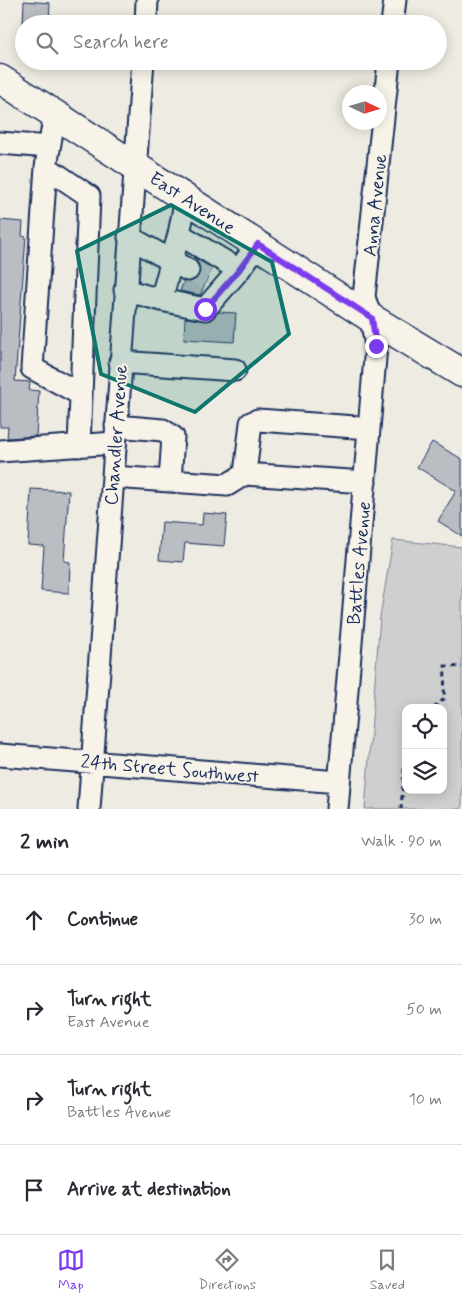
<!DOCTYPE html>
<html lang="en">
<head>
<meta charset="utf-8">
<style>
  body { margin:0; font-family:Mynerve,sans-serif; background:#f2f2f3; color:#2b2b33 }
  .controls { position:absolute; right:15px; bottom:15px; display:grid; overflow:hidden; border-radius:10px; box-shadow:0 2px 12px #0003 }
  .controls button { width:45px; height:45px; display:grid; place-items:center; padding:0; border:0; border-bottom:1px solid #e1e1e2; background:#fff; color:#2b2b33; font:25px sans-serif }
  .compass { position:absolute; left:342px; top:85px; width:45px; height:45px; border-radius:50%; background:#fff; box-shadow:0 2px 12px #0003; rotate:94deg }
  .stop { position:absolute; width:15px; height:15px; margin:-11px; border:4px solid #7c3aed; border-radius:50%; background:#fff }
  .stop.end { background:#7c3aed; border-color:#fff; box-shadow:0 1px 5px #0008 }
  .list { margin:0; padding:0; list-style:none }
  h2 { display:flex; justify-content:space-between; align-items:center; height:65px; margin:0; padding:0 20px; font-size:21px }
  h2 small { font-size:16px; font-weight:400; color:#7c7c81 }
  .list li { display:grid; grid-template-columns:32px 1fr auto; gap:15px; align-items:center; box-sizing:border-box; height:90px; padding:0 20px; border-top:1px solid #e1e1e2 }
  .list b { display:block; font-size:19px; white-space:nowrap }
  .list p { margin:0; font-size:16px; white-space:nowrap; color:#7c7c81 }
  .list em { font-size:16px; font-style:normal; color:#7c7c81 }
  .icon { flex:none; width:28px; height:28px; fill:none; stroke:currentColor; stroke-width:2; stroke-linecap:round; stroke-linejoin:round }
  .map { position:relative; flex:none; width:462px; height:809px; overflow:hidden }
  .search { position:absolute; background:#fff; box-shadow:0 2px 12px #0003; left:15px; right:15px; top:15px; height:55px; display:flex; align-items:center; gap:12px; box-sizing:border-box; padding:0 18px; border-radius:28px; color:#7c7c81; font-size:19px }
  .sheet { height:425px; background:#fff }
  nav { display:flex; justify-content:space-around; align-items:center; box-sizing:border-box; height:70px; border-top:1px solid #e1e1e2; background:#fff; font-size:14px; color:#7c7c81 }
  nav a { display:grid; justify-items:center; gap:2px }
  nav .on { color:#7c3aed }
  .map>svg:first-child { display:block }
  .green { fill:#cfcfcf; stroke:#757f96; fill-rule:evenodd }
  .building { fill:#babdc2; stroke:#1b2f5e }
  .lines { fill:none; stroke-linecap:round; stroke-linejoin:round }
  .minor-tunnel { stroke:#c4c5c8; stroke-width:21; stroke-dasharray:21 11; stroke-linecap:butt }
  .minor-casing { stroke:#1b2f5e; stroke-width:25 }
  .major-casing { stroke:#1b2f5e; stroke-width:31 }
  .path { stroke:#1b2f5e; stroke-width:3; stroke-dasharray:5 4; stroke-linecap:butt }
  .minor { stroke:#f7f3e8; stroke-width:21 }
  .major { stroke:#f7f3e8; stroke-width:28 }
  .route { stroke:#7c3aed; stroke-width:6 }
  .marked { fill:#0f766e; fill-opacity:0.2; stroke:#0f766e; stroke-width:4; stroke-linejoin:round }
  .labels { text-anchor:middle; stroke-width:4; stroke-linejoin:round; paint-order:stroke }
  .street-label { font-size:19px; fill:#1b2f5e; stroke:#f7f3e8 }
</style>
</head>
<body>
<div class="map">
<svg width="462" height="809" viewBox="0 0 462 809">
  <rect width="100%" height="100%" fill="#eeebe2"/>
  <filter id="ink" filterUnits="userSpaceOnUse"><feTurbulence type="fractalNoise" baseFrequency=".02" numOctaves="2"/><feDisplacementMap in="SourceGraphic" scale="10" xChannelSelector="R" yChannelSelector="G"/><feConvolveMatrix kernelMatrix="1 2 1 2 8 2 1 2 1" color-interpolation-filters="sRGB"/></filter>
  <g filter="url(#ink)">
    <!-- green -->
    <path class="green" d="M 393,540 L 462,547 L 462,809 L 365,809 L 380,617 ZM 406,708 L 443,708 L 443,790 L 406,790 Z"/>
    <!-- building -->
    <path class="building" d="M 24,1 L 50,3 L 49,24 L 23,24 Z
      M 0,220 L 23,222 L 22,236 L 26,237 L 15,381 L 30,382 L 29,390 L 39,391 L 36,436 L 7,438 L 8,427 L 0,427 Z
      M 193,257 L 212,268 L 200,295 L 180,291 L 184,281 L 194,281 L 199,276 L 199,264 Z
      M 219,312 L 236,313 L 234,342 L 184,339 L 185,318 L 209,321 Z
      M 432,442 L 462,459 L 462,536 L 438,521 L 456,491 L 417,467 Z
      M 31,489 L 69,491 L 64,561 L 70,562 L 69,593 L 41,591 L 44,546 L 28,545 Z
      M 203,513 L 227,515 L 224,546 L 185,543 L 183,562 L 159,560 L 162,522 L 202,525 Z"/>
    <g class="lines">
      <!-- minor-tunnel -->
      <path class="minor-tunnel" d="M 188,270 L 207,279"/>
      <!-- minor casing -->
      <g class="minor-casing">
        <path id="minor" d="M 146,24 L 147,0
          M 392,24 L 395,0
          M 0,143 L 49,147
          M 46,167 L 55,113
          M 186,198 L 179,234 L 239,270 L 258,244
          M 179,234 L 161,300 L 205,309 L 239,270
          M 129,237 L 188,270
          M 125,290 L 161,300
          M 120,362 L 235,370
          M 79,446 L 89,196 L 46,167 L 32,368 L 80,394
          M 0,451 L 115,443
          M 245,474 L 251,423 L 258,420 L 369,428
          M 113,477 L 170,481 L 173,437 L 163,430 L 116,426
          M 170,481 L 227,485 L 245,474 L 365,482
          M 0,755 L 339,782
          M 89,809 L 143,61
          M 337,809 L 376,346 L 371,318 L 364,297 L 389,61"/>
      </g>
      <!-- major casing -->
      <g class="major-casing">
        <path id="major" d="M 0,79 L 371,318 L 462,373"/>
      </g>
      <!-- path -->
      <path class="path" d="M 434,708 L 444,699 L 445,666 L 462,667
        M 401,809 L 406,746"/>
      <!-- minor -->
      <use href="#minor" class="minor"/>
      <!-- major -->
      <use href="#major" class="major"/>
    </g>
  </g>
  <g class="lines" filter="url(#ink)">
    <!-- route -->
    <path class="route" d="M 205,309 L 239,270 L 258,244 L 372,318 L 376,346"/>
  </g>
  <!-- marked area -->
  <path class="marked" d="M 171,205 L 272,262 L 289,334 L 195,412 L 101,374 L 77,251 Z"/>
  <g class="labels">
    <!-- street labels -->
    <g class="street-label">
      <text transform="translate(193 202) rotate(33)" y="7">East Avenue</text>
      <text transform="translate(374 205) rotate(-84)" y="7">Anna Avenue</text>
      <text transform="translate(115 435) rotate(-86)" y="7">Chandler Avenue</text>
      <text transform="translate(358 563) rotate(-85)" y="7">Battles Avenue</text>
      <text transform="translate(170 768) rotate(5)" y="7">24th Street Southwest</text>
    </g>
  </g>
</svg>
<div class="controls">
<button><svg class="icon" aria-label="locate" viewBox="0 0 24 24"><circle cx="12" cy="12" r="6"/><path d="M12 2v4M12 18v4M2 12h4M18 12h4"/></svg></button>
<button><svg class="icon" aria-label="layers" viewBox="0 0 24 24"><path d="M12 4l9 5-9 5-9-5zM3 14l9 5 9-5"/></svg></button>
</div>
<svg class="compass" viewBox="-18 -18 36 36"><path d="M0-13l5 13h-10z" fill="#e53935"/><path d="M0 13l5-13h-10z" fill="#7c7c81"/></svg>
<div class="stop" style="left:205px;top:309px"></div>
<div class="stop end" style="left:376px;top:346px"></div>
<div class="search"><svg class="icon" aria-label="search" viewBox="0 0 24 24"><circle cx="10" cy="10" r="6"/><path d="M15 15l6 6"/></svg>Search here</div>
</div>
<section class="sheet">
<h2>2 min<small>Walk · 90 m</small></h2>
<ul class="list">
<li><svg class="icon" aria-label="ahead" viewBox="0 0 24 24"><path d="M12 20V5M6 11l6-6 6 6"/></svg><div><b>Continue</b></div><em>30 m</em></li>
<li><svg class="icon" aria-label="right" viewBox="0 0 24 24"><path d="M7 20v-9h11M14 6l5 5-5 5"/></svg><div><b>Turn right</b><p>East Avenue</p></div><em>50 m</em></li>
<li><svg class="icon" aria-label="right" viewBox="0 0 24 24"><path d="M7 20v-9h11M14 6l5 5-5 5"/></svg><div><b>Turn right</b><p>Battles Avenue</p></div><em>10 m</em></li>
<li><svg class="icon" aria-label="arrive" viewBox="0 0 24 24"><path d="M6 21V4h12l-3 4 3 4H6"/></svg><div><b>Arrive at destination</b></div></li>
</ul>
</section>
<nav>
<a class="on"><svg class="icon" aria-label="map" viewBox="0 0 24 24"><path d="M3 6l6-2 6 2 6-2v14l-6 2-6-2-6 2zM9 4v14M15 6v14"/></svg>Map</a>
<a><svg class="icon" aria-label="directions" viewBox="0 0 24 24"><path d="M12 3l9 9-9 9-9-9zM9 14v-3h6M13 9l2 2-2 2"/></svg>Directions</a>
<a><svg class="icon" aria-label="saved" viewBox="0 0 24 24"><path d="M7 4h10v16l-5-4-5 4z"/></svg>Saved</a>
</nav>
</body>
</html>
